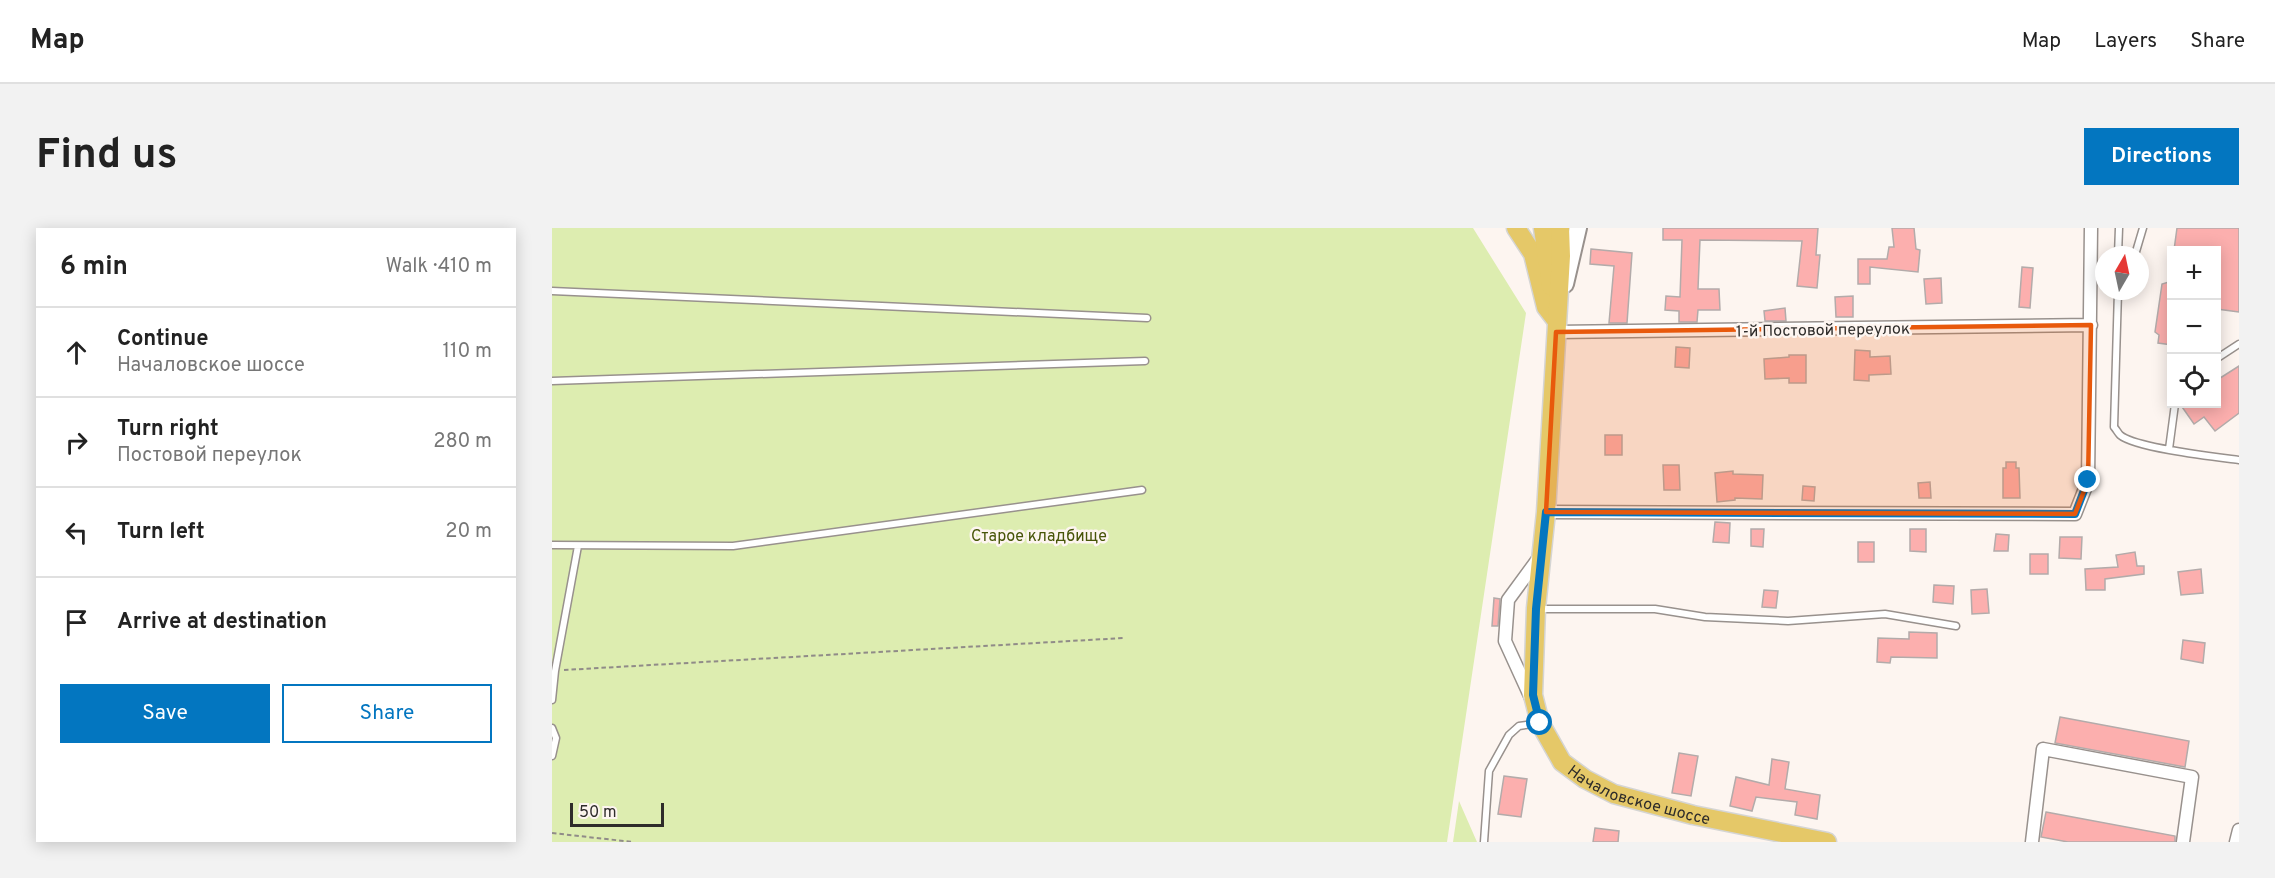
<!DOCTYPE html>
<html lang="en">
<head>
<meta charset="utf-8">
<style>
  body { margin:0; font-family:Overpass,sans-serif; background:#f2f2f2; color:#222 }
  .controls { position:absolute; right:18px; top:18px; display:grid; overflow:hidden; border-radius:0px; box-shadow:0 3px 15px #0003 }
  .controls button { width:54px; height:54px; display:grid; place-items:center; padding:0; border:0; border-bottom:2px solid #e0e0e0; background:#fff; color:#222; font:30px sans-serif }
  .compass { position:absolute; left:1543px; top:18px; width:54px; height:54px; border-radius:50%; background:#fff; box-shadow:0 3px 15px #0003; rotate:9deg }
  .scale { position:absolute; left:18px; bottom:15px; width:94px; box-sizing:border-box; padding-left:6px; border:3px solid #2e2c2a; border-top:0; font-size:16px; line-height:21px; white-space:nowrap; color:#2e2c2a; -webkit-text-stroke:4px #fdf5f0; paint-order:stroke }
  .stop { position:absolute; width:18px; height:18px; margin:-14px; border:4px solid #0376c0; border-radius:50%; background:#fff }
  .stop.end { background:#0376c0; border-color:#fff; box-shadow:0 2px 6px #0008 }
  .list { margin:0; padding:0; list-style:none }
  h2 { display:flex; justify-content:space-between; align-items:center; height:78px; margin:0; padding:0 24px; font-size:26px }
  h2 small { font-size:20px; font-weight:400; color:#767676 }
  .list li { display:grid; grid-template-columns:39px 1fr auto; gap:18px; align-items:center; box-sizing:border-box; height:90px; padding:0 24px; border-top:2px solid #e0e0e0 }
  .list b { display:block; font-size:22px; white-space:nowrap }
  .list p { margin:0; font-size:20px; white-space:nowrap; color:#767676 }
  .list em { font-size:20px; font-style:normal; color:#767676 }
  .actions { display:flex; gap:12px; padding:18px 24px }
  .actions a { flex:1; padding:14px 0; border:2px solid #0376c0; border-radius:0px; text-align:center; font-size:21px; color:#0376c0 }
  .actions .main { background:#0376c0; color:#fff }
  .icon { flex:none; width:33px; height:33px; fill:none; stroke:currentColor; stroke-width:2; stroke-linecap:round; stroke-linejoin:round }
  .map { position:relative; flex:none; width:1687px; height:614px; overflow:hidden; border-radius:0px }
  header { display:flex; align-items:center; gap:36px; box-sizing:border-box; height:84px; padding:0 30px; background:#fff; border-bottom:2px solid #e0e0e0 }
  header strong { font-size:28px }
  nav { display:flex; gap:33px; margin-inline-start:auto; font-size:21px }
  .intro { display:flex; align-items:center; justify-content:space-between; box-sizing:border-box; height:144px; padding:0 36px }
  h1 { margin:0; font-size:42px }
  .button { padding:15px 27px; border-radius:0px; background:#0376c0; color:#fff; font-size:21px; font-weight:700 }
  main { display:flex; gap:36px; padding:0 36px }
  aside { flex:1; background:#fff; border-radius:0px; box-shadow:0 3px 15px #0003 }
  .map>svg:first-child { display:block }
  .green { fill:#ddedb0 }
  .building { fill:#fcafae; stroke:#b3abaa; stroke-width:1.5 }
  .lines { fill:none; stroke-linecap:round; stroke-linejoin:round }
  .lane-casing { stroke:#98918d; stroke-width:9 }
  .street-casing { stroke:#98918d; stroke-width:15 }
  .secondary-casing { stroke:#98918d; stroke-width:20 }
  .primary-casing { stroke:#d5d5d4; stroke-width:21 }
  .path { stroke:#908b88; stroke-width:2; stroke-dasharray:4.5 3; stroke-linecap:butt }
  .lane { stroke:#fff; stroke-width:6 }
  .street { stroke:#fff; stroke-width:12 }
  .secondary { stroke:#fff; stroke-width:16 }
  .primary { stroke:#e5c868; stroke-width:18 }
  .route { stroke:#0376c0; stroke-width:8 }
  .marked { fill:#e8590c; fill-opacity:0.2; stroke:#e8590c; stroke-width:4.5; stroke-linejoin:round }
  .labels { text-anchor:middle; stroke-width:5; stroke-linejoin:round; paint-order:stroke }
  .street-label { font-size:16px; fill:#2e2c2a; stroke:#fdf5f0 }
  .park-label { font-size:16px; fill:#475508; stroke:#fdf5f0 }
</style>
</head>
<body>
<header>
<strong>Map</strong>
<nav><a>Map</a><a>Layers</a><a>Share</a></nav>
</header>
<div class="intro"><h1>Find us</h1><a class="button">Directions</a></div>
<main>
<aside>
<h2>6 min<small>Walk · 410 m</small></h2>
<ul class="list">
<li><svg class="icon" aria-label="ahead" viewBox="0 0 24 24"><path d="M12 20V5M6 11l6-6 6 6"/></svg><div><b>Continue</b><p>Началовское шоссе</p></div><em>110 m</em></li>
<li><svg class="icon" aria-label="right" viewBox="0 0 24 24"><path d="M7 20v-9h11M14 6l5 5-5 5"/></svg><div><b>Turn right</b><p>Постовой переулок</p></div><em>280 m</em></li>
<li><svg class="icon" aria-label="left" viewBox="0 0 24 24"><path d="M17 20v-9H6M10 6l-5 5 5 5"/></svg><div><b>Turn left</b></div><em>20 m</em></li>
<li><svg class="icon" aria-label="arrive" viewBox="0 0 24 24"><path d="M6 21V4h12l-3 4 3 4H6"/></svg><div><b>Arrive at destination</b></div></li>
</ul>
<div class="actions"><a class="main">Save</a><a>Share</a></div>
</aside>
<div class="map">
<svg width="1687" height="614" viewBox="0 0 1687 614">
  <rect width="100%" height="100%" fill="#fdf5f0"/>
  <!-- green -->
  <path class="green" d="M 0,0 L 921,0 L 974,85 L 895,614 L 0,614 Z
    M 907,573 L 925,614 L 901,614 Z"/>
  <!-- building -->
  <path class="building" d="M 1111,0 L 1266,0 L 1264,27 L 1268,27 L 1265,60 L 1245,58 L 1250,13 L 1148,12 L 1146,61 L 1167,61 L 1168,82 L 1146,82 L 1145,94 L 1127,94 L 1127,83 L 1113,82 L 1114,68 L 1128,69 L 1130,12 L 1111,12 Z
    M 1340,0 L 1362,0 L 1364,21 L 1368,22 L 1366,44 L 1318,39 L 1318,56 L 1306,56 L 1306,31 L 1335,31 L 1337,19 L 1342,19 Z
    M 1625,0 L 1687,0 L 1687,84 L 1665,81 L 1665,22 L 1622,22 Z
    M 1039,21 L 1080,25 L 1075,95 L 1057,95 L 1062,38 L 1038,36 Z
    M 1470,39 L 1481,40 L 1478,80 L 1467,79 Z
    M 1389,50 L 1390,75 L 1374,76 L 1372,51 Z
    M 1620,53 L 1620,117 L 1606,115 L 1607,107 L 1603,104 L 1610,56 Z
    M 1301,68 L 1301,89 L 1284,89 L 1283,69 Z
    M 1233,80 L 1234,93 L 1213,93 L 1212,83 Z
    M 1124,119 L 1138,120 L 1137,140 L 1123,139 Z
    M 1303,122 L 1318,123 L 1318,129 L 1338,128 L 1339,146 L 1317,147 L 1317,153 L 1302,152 Z
    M 1237,127 L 1254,127 L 1254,155 L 1237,155 L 1237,150 L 1213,151 L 1212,131 L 1237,129 Z
    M 1687,138 L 1687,185 L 1663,203 L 1652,189 L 1642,196 L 1628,176 L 1665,176 L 1665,152 Z
    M 1053,207 L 1070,207 L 1070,227 L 1053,227 Z
    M 1454,234 L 1464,234 L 1464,240 L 1467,240 L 1468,270 L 1451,270 L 1451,240 L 1454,240 Z
    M 1111,237 L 1127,237 L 1128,262 L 1112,262 Z
    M 1181,243 L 1181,246 L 1211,247 L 1210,271 L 1183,270 L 1183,272 L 1165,274 L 1163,245 Z
    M 1378,254 L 1379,270 L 1367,270 L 1366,255 Z
    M 1251,258 L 1263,259 L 1262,273 L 1250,272 Z
    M 1163,294 L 1178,295 L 1177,315 L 1161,314 Z
    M 1199,301 L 1212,301 L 1211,319 L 1199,318 Z
    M 1358,301 L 1374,301 L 1374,324 L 1358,323 Z
    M 1444,306 L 1457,307 L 1456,323 L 1442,323 Z
    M 1508,309 L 1530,309 L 1529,331 L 1507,330 Z
    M 1306,314 L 1322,314 L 1322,334 L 1306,334 Z
    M 1583,324 L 1585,338 L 1592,338 L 1592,346 L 1553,351 L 1553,362 L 1534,362 L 1533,341 L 1566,339 L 1564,327 Z
    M 1478,326 L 1496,326 L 1496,346 L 1478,346 Z
    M 1649,341 L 1651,365 L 1629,367 L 1626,344 Z
    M 1382,357 L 1402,358 L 1401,376 L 1381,374 Z
    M 1435,361 L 1437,385 L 1420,386 L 1419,362 Z
    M 1212,362 L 1226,363 L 1224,380 L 1210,379 Z
    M 942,370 L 948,371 L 946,398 L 940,398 Z
    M 1357,404 L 1385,405 L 1385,430 L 1339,429 L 1338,435 L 1325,434 L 1326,410 L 1357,411 Z
    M 1631,412 L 1653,415 L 1651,435 L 1629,431 Z
    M 1508,489 L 1637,513 L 1633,539 L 1503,515 Z
    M 1127,525 L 1146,528 L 1139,568 L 1120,565 Z
    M 1220,531 L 1237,534 L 1233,561 L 1268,567 L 1265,591 L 1243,587 L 1245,574 L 1204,569 L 1200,583 L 1178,578 L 1184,549 L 1217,557 Z
    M 952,548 L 975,551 L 969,589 L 946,586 Z
    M 1494,584 L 1623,608 L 1623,614 L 1516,614 L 1489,609 Z
    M 1043,600 L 1067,603 L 1066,614 L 1041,614 Z"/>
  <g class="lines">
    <!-- lane casing -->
    <g class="lane-casing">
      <path id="lane" d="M 1566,27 L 1567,0
        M 1583,27 L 1591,0
        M 0,63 L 595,90
        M 1566,63 L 1562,199 C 1564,201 1566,205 1568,207 C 1583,220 1664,229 1687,232
        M 1664,131 L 1687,116
        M 0,153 L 593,133
        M 1617,221 L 1623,176
        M 0,317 L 181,318 L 590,262
        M 987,381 L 1103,381 L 1153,389 L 1236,393 L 1333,386 L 1404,398
        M 0,472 L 3,443 L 26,318
        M 0,500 L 4,510 L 0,528
        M 932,614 L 937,543 L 957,507 L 967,498 L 987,495"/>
    </g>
    <!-- street casing -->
    <g class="street-casing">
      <path id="street" d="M 1004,104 L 1539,97
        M 994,284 L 1523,286 L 1536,253 L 1539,0
        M 979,470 L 953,413 L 956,372 L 989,327
        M 1480,614 L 1491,521 L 1640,549 L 1631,614
        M 1684,614 L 1687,602"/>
    </g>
    <!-- secondary casing -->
    <g class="secondary-casing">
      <path id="secondary" d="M 1013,56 L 1026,0"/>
    </g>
    <!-- primary casing -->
    <g class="primary-casing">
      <g id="primary">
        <path d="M 964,0 L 981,26 L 994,79 L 1004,92"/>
        <path d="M 991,0 L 999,58"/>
        <path id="s1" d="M 1008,0 L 1009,28 L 994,284 L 984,380 L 981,467 L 988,495 L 1010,534 L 1033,551 L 1062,566 L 1141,587 L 1275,614"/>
      </g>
    </g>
    <!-- path -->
    <path class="path" d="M 12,442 L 571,410
      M 0,605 L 81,614"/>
    <!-- lane -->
    <use href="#lane" class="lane"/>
    <!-- street -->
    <use href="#street" class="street"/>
    <!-- secondary -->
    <use href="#secondary" class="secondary"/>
    <!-- primary -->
    <use href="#primary" class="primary"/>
  </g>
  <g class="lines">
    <!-- route -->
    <path class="route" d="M 988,495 L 981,467 L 984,381 L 994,284 L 1523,286 L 1536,252"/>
  </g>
  <!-- marked area -->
  <path class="marked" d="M 1539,97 L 1536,253 L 1523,286 L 994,284 L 1004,104 Z"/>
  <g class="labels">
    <!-- street labels -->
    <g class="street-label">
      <text transform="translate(1271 101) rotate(-1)" y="6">1-й Постовой переулок</text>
      <text dy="6" stroke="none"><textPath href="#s1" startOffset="627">Началовское шоссе</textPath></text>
    </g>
    <!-- park labels -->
    <g class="park-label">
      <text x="487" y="313">Старое кладбище</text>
    </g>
  </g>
</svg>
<div class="controls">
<button>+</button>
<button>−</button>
<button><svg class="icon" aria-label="locate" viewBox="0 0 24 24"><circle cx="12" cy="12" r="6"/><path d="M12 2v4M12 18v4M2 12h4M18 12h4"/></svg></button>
</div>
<svg class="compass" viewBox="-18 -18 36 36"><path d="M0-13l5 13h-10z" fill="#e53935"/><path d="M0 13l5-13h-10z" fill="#767676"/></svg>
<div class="scale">50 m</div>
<div class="stop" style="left:988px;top:495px"></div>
<div class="stop end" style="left:1536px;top:252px"></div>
</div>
</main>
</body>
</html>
